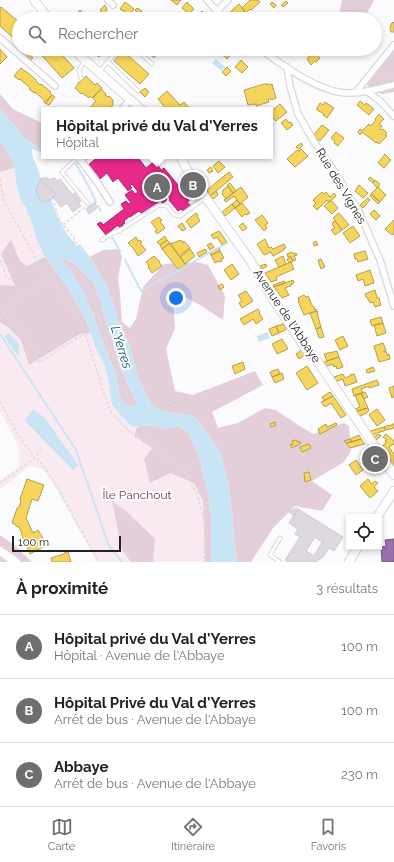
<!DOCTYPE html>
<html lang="fr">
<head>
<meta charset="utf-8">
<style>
  body { margin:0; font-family:Raleway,sans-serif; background:#f2f2f2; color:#222 }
  .controls { position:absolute; right:12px; bottom:12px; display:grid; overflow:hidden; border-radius:0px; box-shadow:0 2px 6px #0003 }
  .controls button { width:36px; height:36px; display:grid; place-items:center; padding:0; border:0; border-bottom:1px solid #e0e0e0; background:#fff; color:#222; font:20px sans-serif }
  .scale { position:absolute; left:12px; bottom:10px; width:109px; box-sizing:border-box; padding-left:4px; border:2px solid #222123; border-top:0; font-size:11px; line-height:14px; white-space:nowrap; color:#222123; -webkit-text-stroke:3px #fff; paint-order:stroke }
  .you { position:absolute; left:176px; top:298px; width:14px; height:14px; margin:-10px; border:3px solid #fff; border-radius:50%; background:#1a73e8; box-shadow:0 0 0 6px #1a73e833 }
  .badge { display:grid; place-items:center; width:26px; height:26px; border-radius:50%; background:#6e6d70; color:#fff; font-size:13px; font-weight:700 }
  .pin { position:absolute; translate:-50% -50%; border:2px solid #fff; box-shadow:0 1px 4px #0006 }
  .popup { position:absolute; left:41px; top:107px; width:232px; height:52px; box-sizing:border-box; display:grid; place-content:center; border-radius:0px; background:#fff; filter:drop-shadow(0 1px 3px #0005); font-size:13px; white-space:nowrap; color:#767676 }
  .popup b { font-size:15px; color:#222 }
  .popup::after { content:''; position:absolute; left:50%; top:100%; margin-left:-8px; border:8px solid transparent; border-top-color:#fff }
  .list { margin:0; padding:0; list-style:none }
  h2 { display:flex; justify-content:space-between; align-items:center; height:52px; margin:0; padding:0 16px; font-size:17px }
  h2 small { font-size:13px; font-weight:400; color:#767676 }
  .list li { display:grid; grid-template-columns:26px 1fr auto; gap:12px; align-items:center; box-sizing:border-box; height:64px; padding:0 16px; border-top:1px solid #e0e0e0 }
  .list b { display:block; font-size:15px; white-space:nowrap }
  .list p { margin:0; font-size:13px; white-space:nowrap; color:#767676 }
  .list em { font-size:13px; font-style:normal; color:#767676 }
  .icon { flex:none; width:22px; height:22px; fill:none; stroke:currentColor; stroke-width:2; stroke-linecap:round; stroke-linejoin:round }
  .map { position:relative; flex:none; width:394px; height:562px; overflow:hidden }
  .search { position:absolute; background:#fff; box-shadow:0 2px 6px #0003; left:12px; right:12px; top:12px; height:44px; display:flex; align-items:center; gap:10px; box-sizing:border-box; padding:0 14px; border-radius:22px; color:#767676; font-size:15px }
  .sheet { height:244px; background:#fff }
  nav { display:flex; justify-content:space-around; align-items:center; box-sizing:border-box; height:56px; border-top:1px solid #e0e0e0; background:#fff; font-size:11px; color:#767676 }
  nav a { display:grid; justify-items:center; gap:2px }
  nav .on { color:#6e6d70 }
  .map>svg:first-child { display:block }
  .green { fill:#f9eaf2 }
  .forest { fill:#e3ced9 }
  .water { fill:#c9e4f4; fill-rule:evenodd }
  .homes { fill:#f6d55c; stroke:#b69f4b }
  .offices { fill:#9970ab; stroke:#755882 }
  .health { fill:#e7298a; stroke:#ac276b }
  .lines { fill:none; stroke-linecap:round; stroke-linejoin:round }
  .stream { stroke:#c9e4f4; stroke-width:2 }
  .building { fill:#ded9e0; stroke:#cdcccf; fill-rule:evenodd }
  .lane-casing { stroke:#d8d8db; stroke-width:5 }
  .street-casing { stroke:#d8d8db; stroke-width:8 }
  .secondary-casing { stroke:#d8d8db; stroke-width:10 }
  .path { stroke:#dcdcdc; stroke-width:1.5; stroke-dasharray:3 2; stroke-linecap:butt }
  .lane { stroke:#fefeff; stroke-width:3 }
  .street { stroke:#fefeff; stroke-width:5.5 }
  .secondary { stroke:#fefeff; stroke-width:8 }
  .labels { text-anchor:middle; stroke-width:4; stroke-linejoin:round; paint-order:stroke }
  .street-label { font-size:12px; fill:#222123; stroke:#fff }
  .park-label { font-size:12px; fill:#6f3b53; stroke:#fff }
  .water-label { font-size:13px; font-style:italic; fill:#004a67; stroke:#fff }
</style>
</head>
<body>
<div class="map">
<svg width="394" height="562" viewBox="0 0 394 562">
  <rect width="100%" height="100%" fill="#fbfbfe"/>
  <!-- green -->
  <path class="green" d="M 0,141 L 11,158 L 14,168 L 18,192 L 21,201 L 25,206 L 33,226 L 39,246 L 45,257 L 87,323 L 96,349 L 105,366 L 108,378 L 111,401 L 112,405 L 137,427 L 150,425 L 164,429 L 179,427 L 187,431 L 199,457 L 211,551 L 211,562 L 97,562 L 56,488 L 43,469 L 30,466 L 0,489 L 0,481 L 19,467 L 19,447 L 0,411 Z"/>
  <!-- forest -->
  <path class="forest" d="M 342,0 L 374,0 L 364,19 L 338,19 Z
    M 394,48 L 394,92 L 382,94 L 369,87 L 365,82 Z
    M 342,49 L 357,49 L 355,55 L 342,53 Z
    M 0,94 L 13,109 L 44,124 L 44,151 L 26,139 L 0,109 Z
    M 0,141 L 11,158 L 14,168 L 0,172 Z
    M 11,240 L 20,261 L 27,266 L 45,257 L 68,288 L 87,323 L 91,333 L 80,334 L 29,365 L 21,340 L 9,328 L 0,322 L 0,285 L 15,286 L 1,254 Z
    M 119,249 L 122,257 L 118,278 L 120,293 L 122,322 L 130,328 L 136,319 L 143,287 L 164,264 L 196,262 L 208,265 L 225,296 L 223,320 L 200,305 L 181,295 L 173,299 L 175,328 L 166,349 L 175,391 L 193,395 L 255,371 L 263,385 L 212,412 L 218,428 L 238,423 L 265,408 L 276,410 L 298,425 L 313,434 L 344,423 L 349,426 L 351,451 L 344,462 L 312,481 L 332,495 L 322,511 L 295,506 L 273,528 L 251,562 L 237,562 L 234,540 L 232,512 L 229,488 L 223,462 L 220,452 L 206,431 L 195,417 L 189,415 L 177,414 L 163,411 L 156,408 L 151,404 L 138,377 L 129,343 L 123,334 L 108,288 L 90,257 L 103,250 Z
    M 61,259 L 67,259 L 79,268 L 94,283 L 98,296 L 101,301 L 102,309 L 121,370 L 136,402 L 136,406 L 130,407 L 121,400 L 118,391 L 117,377 L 101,337 L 95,321 L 94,313 L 89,307 L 85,294 L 71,271 Z
    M 150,425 L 164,429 L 173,427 L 179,427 L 189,433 L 199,457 L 208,494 L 211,515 L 211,562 L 205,562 L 203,501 L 194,483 L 170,473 L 150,483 L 144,459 L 152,448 L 134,436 L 137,427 Z
    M 112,501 L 127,512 L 155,539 L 153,562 L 131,562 L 122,550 Z
    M 0,535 L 14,545 L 32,562 L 0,562 Z"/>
  <!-- water -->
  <path class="water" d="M 216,59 L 225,67 L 221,71 L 212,63 Z
    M 0,109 L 26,139 L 44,151 L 44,153 L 32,149 C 31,158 37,164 39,173 C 40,174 40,178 40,180 C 46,182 49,192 51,198 C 56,218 64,231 77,246 L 80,244 L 90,257 L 108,288 L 123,334 L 129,343 L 138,377 L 151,404 L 156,408 L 163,411 L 177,414 L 189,415 L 195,417 L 206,431 L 220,452 L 223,462 L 229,488 L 232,512 L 234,540 L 237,562 L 211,562 L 211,515 L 208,494 L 199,457 L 189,433 L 179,427 L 173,427 L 164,429 L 150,425 L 134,427 L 131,426 L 127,422 L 112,405 L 111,401 L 108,378 L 105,366 L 96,349 L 87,323 L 68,288 L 45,257 L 36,238 L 33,226 L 25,206 L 21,201 L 18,192 L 14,168 L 11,158 L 0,141 ZM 61,259 L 68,259 L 79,268 L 94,283 L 98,296 L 101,301 L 102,309 L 121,370 L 136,402 L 136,406 L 130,406 L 121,400 L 118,391 L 117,377 L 101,337 L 95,321 L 94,313 L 89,307 L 86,294 L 71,271 Z
    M 268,332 L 270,338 L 259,342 L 257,336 Z
    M 9,334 L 19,344 L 19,357 L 4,336 Z
    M 33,409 L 44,417 L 78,465 L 73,470 L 25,421 Z"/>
  <!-- homes -->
  <path class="homes" d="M 171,0 L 181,0 L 177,5 Z
    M 250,0 L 258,0 L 260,2 L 251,10 L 250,9 L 246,13 L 242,8 Z
    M 286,1 L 288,3 L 283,7 L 281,5 Z
    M 125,2 L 134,9 L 130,15 L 120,9 Z
    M 187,2 L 194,9 L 189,14 L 182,8 Z
    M 272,2 L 276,5 L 274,8 L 270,4 Z
    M 239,4 L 245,11 L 234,19 L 229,13 Z
    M 105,5 L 107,10 L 103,14 L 100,10 Z
    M 1,7 L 19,22 L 19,43 L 0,26 L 0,8 Z
    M 137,8 L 142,11 L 139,14 L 135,10 Z
    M 80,10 L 88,17 L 86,19 L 80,19 L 76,15 L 78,14 L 77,13 Z
    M 202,11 L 210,19 L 198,19 L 196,17 Z
    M 74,12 L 76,15 L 80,19 L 69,19 L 68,18 Z
    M 393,22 L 394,23 L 394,32 L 391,32 L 390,30 L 391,24 Z
    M 0,49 L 7,57 L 0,64 Z
    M 36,49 L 57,49 L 74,68 L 62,78 Z
    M 144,49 L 161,49 L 154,58 Z
    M 216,49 L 236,49 L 236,50 L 227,59 Z
    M 99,51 L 102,54 L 99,57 L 95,54 Z
    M 123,51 L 149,74 L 140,84 L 114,61 Z
    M 28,52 L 33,58 L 30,60 L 26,54 Z
    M 313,52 L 315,53 L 320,58 L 316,62 L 315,61 L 311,65 L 307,59 Z
    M 241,60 L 248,67 L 242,73 L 235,67 Z
    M 227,67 L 231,71 L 226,76 L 222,72 Z
    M 21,68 L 26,72 L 27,72 L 36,80 L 36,81 L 40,85 L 41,84 L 51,92 L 50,93 L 52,95 L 45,103 L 44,101 L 44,100 L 35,92 L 34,93 L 29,89 L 30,88 L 20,79 L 19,80 L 14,76 Z
    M 86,76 L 95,85 L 97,83 L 102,88 L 92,98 L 90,96 L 89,98 L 82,93 L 81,94 L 75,88 L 78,84 L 79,82 L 80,82 Z
    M 264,84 L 268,84 L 268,85 L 272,84 L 273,88 L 276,98 L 271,100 L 270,98 L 268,99 L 269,102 L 256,106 L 256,104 L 248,105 L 244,90 Z
    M 145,88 L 149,92 L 145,97 L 140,92 Z
    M 101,89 L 106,94 L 105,95 L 108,97 L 109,96 L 113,100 L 113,105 L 108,110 L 88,110 L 96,101 L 93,98 Z
    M 167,91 L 180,105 L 184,102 L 191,110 L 167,110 L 158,99 Z
    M 52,95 L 55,97 L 49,105 L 45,103 Z
    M 360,101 L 365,105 L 366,103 L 374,109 L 369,115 L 357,105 Z
    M 325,102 L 334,108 L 327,118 L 323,115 L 324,114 L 317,110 L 317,108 L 320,103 L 323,105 Z
    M 280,104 L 287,112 L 276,121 L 270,114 L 270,112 Z
    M 379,114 L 384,119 L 379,124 L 382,126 L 380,129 L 381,130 L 383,129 L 387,133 L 385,135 L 387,136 L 379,144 L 377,142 L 376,143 L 366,135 L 362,132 L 360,135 L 358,132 L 360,129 L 362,131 L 369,124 L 371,126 L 374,122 L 376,120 L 375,119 Z
    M 286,119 L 289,123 L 291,122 L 293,125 L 287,130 L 281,123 Z
    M 322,125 L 329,130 L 320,141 L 313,136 Z
    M 336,132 L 344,138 L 338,146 L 334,143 L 335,141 L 331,138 Z
    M 301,143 L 303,145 L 299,149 L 296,147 Z
    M 301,149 L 308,156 L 295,167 L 287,159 L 297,150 L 299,151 Z
    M 385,154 L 391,160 L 384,168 L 378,163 Z
    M 219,161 L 225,167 L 218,173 L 213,166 Z
    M 211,167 L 213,171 L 209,173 L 207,170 Z
    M 229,172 L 233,177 L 210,196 L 207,190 Z
    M 370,177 L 375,181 L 373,183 L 368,179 Z
    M 375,180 L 380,184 L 377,188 L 373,183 Z
    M 230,183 L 236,191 L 233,193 L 227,185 Z
    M 359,185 L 368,193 L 363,198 L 355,191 Z
    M 228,186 L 233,193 L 226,199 L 222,194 L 223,190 Z
    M 241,187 L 248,197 L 240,204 L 234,196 L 226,202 L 224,200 Z
    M 378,187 L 386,195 L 380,202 L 371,194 Z
    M 216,191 L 218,195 L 213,199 L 210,196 Z
    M 322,192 L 324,194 L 326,192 L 330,197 L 334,193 L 336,196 L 329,202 L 327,200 L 317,210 L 313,206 L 316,203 L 313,200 Z
    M 371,194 L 380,202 L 378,204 L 370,196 Z
    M 368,198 L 370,200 L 363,208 L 360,205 Z
    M 237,200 L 240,204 L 235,208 L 232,204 Z
    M 331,200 L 338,208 L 332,214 L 324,206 Z
    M 242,203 L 250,213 L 246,215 L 245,214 L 242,217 L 235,208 Z
    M 232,204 L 235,208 L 225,216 L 222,212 Z
    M 374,210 L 380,216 L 376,220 L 370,214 Z
    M 196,213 L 198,215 L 197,216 L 200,221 L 191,228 L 186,221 Z
    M 339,213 L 349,225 L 342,230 L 333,218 Z
    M 262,215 L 268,223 L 265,225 L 267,228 L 264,231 L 255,220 Z
    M 159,217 L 162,220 L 160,221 L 165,228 L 157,234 L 155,231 L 157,230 L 151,222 Z
    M 394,220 L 394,234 L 392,235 L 385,229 Z
    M 335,221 L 342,230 L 335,235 L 331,230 L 335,228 L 332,224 L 333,223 L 333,222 Z
    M 182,223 L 186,229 L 182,231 L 178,226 Z
    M 243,223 L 247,228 L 243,231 L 239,226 Z
    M 353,226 L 360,236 L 350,243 L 343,233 Z
    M 219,231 L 227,242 L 222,245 L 217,237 L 214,239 L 211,235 Z
    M 165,236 L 167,240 L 160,245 L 157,242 Z
    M 136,237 L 138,241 L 140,240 L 142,242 L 140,243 L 146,250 L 138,256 L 133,248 L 128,243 Z
    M 265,239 L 269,248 L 271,247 L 273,249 L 284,244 L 286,248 L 283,249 L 284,250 L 273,256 L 271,252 L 264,255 L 257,244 Z
    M 167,240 L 170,243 L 162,249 L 160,245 Z
    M 181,240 L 183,243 L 184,241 L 190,248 L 179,256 L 170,244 Z
    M 316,241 L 318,245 L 314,246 L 313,243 Z
    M 170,243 L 186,265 L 178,269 L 162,249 Z
    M 211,243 L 214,247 L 210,250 L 207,245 Z
    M 219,248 L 220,251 L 211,255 L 210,253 Z
    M 190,249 L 195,256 L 185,264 L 180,257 Z
    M 205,249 L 207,252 L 199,257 L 197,253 Z
    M 220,251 L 224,258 L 221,259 L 222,261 L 219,262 L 218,261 L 215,263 L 211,255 Z
    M 365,251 L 368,259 L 358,262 L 357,259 L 355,259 L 354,254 Z
    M 292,252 L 294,254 L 296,253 L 297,255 L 294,256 L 296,260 L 293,261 L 290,256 L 288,257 L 287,254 Z
    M 154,256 L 160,262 L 159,262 L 162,266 L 152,273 L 148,267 L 149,266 L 146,262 Z
    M 283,256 L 286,264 L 279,267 L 275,260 Z
    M 291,257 L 293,261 L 289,263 L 287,259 Z
    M 321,259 L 325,267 L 321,269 L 318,260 Z
    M 291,262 L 294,269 L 276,277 L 277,280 L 271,282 L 265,273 Z
    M 232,264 L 239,274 L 231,280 L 224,270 Z
    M 266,264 L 267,266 L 262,269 L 260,266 Z
    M 370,270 L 374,283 L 365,286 L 363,279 L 358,281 L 356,275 Z
    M 293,280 L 294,283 L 291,284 L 292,285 L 285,288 L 289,295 L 282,298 L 274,287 Z
    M 284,281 L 285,283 L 274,287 L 273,285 Z
    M 222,284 L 224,287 L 220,290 L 218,286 Z
    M 375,290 L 377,298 L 379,298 L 381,305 L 375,307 L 373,302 L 370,303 L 367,297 L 366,297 L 365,294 Z
    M 246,291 L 253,301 L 242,308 L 239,303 L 242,301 L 238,295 Z
    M 304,295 L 306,297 L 308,296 L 313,307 L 314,307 L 315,310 L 316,309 L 317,311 L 304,315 L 298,301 L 299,301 L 298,298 Z
    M 258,309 L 260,312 L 259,313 L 263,319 L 256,324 L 253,319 L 244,325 L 240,319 Z
    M 317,311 L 318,313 L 317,313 L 321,327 L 316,329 L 310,313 Z
    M 381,317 L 383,323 L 372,326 L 370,320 Z
    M 383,323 L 386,333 L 377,336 L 374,325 Z
    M 283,324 L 287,329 L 279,333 L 276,326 Z
    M 276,326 L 279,333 L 272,336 L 269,329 Z
    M 321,327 L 324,337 L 319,338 L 316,329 Z
    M 343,336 L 348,346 L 340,350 L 335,340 Z
    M 282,339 L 288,349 L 277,354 L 272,344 Z
    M 383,343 L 386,350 L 384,350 L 384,352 L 386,351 L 387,355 L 389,354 L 390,359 L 379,362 L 374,346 Z
    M 301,350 L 305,355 L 299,359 L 296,354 Z
    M 337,351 L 339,357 L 327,361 L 324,354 Z
    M 339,357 L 343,367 L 337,369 L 336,366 L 334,367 L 333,364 L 327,366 L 324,362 Z
    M 243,362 L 245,369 L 235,374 L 232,366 Z
    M 307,366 L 318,383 L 307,390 L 296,373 Z
    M 373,367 L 375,371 L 367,373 L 366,370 Z
    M 278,369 L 280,374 L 272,377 L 270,372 Z
    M 282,373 L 284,379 L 275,383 L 272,377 Z
    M 343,374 L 345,378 L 350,376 L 350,375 L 354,374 L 357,382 L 345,386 L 343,379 L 337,381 L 334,377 Z
    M 377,380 L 379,385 L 369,388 L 369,386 L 361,389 L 363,393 L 354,396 L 352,389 Z
    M 394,386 L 394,397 L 392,398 L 389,388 Z
    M 330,392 L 333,396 L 324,401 L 322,397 Z
    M 365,392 L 368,397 L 364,399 L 361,393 Z
    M 361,393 L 368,408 L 357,411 L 355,409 L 360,407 L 355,395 Z
    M 333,396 L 346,415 L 341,418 L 331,403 L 325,407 L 321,402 Z
    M 368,408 L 369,411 L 367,412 L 367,413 L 360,416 L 357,411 Z
    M 377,409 L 385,420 L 377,426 L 369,415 Z
    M 275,422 L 276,425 L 271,427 L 270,424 Z
    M 336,423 L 337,425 L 320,434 L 318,429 L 326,424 L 327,427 Z
    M 393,424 L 394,424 L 394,428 L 387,430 L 384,427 L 388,425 L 389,426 Z
    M 384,427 L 386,430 L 372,435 L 370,431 Z
    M 379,434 L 381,436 L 376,440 L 374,437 Z
    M 386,434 L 394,441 L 394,444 L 389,447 L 394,454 L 394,466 L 381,447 L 386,443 L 385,441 L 387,440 L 383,437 Z
    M 359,435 L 361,439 L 352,442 L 350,439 Z
    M 350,439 L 352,442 L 346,443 L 344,441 Z
    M 361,439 L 365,444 L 350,448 L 346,443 Z
    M 296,440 L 297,442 L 299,441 L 301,443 L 292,448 L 290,445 L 293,444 L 292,441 Z
    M 309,444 L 311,448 L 302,452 L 300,447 Z
    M 370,452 L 372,454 L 365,457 L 364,455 Z
    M 356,460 L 363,470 L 356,475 L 349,465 Z
    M 377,462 L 382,468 L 374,474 L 370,468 Z
    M 309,472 L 311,480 L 305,482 L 304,473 Z
    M 27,479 L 44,485 L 38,501 L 32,499 L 26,518 L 33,533 L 38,530 L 47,545 L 30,554 L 23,538 L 22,538 L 21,536 L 22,534 L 19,527 L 16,526 L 15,524 L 12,523 L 17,508 L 19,507 L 21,501 L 20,499 Z
    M 368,479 L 372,484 L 375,481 L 378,483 L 374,487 L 378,491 L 370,498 L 360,486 Z
    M 68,552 L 71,562 L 52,562 L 51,558 L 64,554 L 64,553 Z"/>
  <!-- offices -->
  <path class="offices" d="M 394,539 L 394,562 L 382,562 L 381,547 L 386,546 L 385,540 Z"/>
  <!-- health -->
  <path class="health" d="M 99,156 L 137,156 L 146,168 L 155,161 L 161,170 L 164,168 L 178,185 L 181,188 L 180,189 L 185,193 L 184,194 L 185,196 L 186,195 L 189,198 L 188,199 L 191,205 L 183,211 L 181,209 L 178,211 L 169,200 L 170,199 L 168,195 L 167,196 L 166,201 L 162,203 L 161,200 L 143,215 L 139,211 L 130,217 L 130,216 L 124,221 L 125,223 L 123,224 L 123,226 L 119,227 L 118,225 L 106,235 L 97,224 L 101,222 L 103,225 L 124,209 L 121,204 L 126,201 L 129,204 L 131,203 L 125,195 L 132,190 L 135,194 L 138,192 L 132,184 L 130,186 L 132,188 L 128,191 L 118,178 L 113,182 L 107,173 L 100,179 L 88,165 Z"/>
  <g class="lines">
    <!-- stream -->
    <path class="stream" d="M 76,164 L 89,187 L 96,202
      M 98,206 L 101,211
      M 112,237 L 120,251
      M 125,260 L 141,291 L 227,243
      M 0,334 L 76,450 L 109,546 L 122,562"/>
  </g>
  <!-- building -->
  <path class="building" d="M 83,156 L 89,156 L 90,157 L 86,160 L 84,158 Z
    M 41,178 L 48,178 L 49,180 L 55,178 L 58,181 L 60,179 L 81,206 L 73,212 L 67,203 L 61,207 L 53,197 L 56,194 L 40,180 Z
    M 40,180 L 56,194 L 53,197 L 54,198 L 42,203 L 38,197 L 38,195 L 36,191 Z
    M 75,193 L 81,201 L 79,202 L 72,195 Z
    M 95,202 L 97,208 L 89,214 L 86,209 Z
    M 171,400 L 173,403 L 164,406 L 163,404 Z
    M 296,508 L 298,509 L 294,516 L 289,512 Z
    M 298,509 L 343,537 L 334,551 L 329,548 L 323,557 L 316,562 L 288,562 L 285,560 L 300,537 L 295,534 L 298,529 L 289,523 ZM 315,537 L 322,542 L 314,556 L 306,551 Z"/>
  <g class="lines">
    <!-- lane casing -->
    <g class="lane-casing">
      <path id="lane" d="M 136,49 L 152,64
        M 108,62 L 138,91
        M 99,72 L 119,49
        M 81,78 L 79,70 L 85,60
        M 78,157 L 62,172 L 88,204
        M 191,202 L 203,194
        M 102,240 L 113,233 L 119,231 L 159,205 L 167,206 L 174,215 L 180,216 L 205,198
        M 280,538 L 270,555 L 280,562"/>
    </g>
    <!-- street casing -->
    <g class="street-casing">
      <path id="street" d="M 108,0 L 113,5
        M 207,0 L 224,19
        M 217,11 L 228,0
        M 0,38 L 55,86
        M 260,49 C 282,65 320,93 348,93 C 364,93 379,89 394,85
        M 287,67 L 290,86 L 298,114 L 316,145 L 337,175 L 359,212 L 380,260 L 394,306
        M 356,92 L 394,45
        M 368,92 L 380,101 L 394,116
        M 121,110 L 130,100
        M 78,156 L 78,157 L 95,179 L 110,202"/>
    </g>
    <!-- secondary casing -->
    <g class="secondary-casing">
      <path id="secondary" d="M 34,0 L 49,19
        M 73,49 L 85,60 L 142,110
        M 180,156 L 190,175 L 203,194 L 250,260 L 265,286 L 305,348 L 318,362 L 394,475
        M 377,517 L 394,491
        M 0,551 L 16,562
        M 349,562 L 358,547"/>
    </g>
    <!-- path -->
    <path class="path" d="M 377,75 L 383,79 L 394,75
      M 0,179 L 4,201 L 37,261 L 81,320 L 102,388 L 111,412 L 129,431 L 166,456 L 184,471 L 196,492 L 205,524 L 204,562
      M 54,203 L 60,221 L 74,238 L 74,241 L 78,244
      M 63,225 L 85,207
      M 74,241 L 60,255 L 90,287 L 102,327 L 122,386 L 141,421 L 148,442
      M 0,260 L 3,266 L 6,277 L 11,280
      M 0,305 L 8,306
      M 3,314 L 25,330 L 34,350 L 38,362 C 44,361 47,357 52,354 C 63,347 74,340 85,334
      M 0,318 L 11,304 L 40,286 L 45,278 L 45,272
      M 0,401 L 19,437 L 35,458 L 41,449
      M 0,483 L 35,458 L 39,460 L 58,487 L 63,498 L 99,562"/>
    <!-- lane -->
    <use href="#lane" class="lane"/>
    <!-- street -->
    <use href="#street" class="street"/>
    <!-- secondary -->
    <use href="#secondary" class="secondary"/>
  </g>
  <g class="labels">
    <!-- street labels -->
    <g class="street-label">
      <text transform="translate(341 186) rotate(59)" y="4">Rue des Vignes</text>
      <text transform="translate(287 316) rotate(56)" y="4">Avenue de l'Abbaye</text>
    </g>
    <!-- park labels -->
    <g class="park-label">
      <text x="137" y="499">Île Panchout</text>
    </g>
    <!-- water labels -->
    <g class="water-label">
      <text transform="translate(122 347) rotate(73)" y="5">L'Yerres</text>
    </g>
  </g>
</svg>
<div class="controls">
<button><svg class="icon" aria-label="locate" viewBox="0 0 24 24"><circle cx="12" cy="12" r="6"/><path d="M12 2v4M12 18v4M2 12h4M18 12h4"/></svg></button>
</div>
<div class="scale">100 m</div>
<div class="you"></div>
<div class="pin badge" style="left:157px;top:187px">A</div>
<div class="popup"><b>Hôpital privé du Val d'Yerres</b>Hôpital</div>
<div class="pin badge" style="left:193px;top:185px">B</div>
<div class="pin badge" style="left:375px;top:459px">C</div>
<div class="search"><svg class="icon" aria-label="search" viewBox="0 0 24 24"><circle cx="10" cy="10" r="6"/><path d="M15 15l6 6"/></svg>Rechercher</div>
</div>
<section class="sheet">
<h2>À proximité<small>3 résultats</small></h2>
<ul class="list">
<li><span class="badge">A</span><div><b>Hôpital privé du Val d'Yerres</b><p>Hôpital · Avenue de l'Abbaye</p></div><em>100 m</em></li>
<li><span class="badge">B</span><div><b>Hôpital Privé du Val d'Yerres</b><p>Arrêt de bus · Avenue de l'Abbaye</p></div><em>100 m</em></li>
<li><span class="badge">C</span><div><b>Abbaye</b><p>Arrêt de bus · Avenue de l'Abbaye</p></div><em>230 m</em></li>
</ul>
</section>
<nav>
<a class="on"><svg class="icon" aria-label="map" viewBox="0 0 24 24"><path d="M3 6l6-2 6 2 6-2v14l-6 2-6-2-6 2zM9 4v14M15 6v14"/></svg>Carte</a>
<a><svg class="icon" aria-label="directions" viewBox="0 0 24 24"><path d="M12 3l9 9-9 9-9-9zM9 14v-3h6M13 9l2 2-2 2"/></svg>Itinéraire</a>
<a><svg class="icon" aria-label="saved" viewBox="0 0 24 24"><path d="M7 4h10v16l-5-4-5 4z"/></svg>Favoris</a>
</nav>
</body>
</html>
